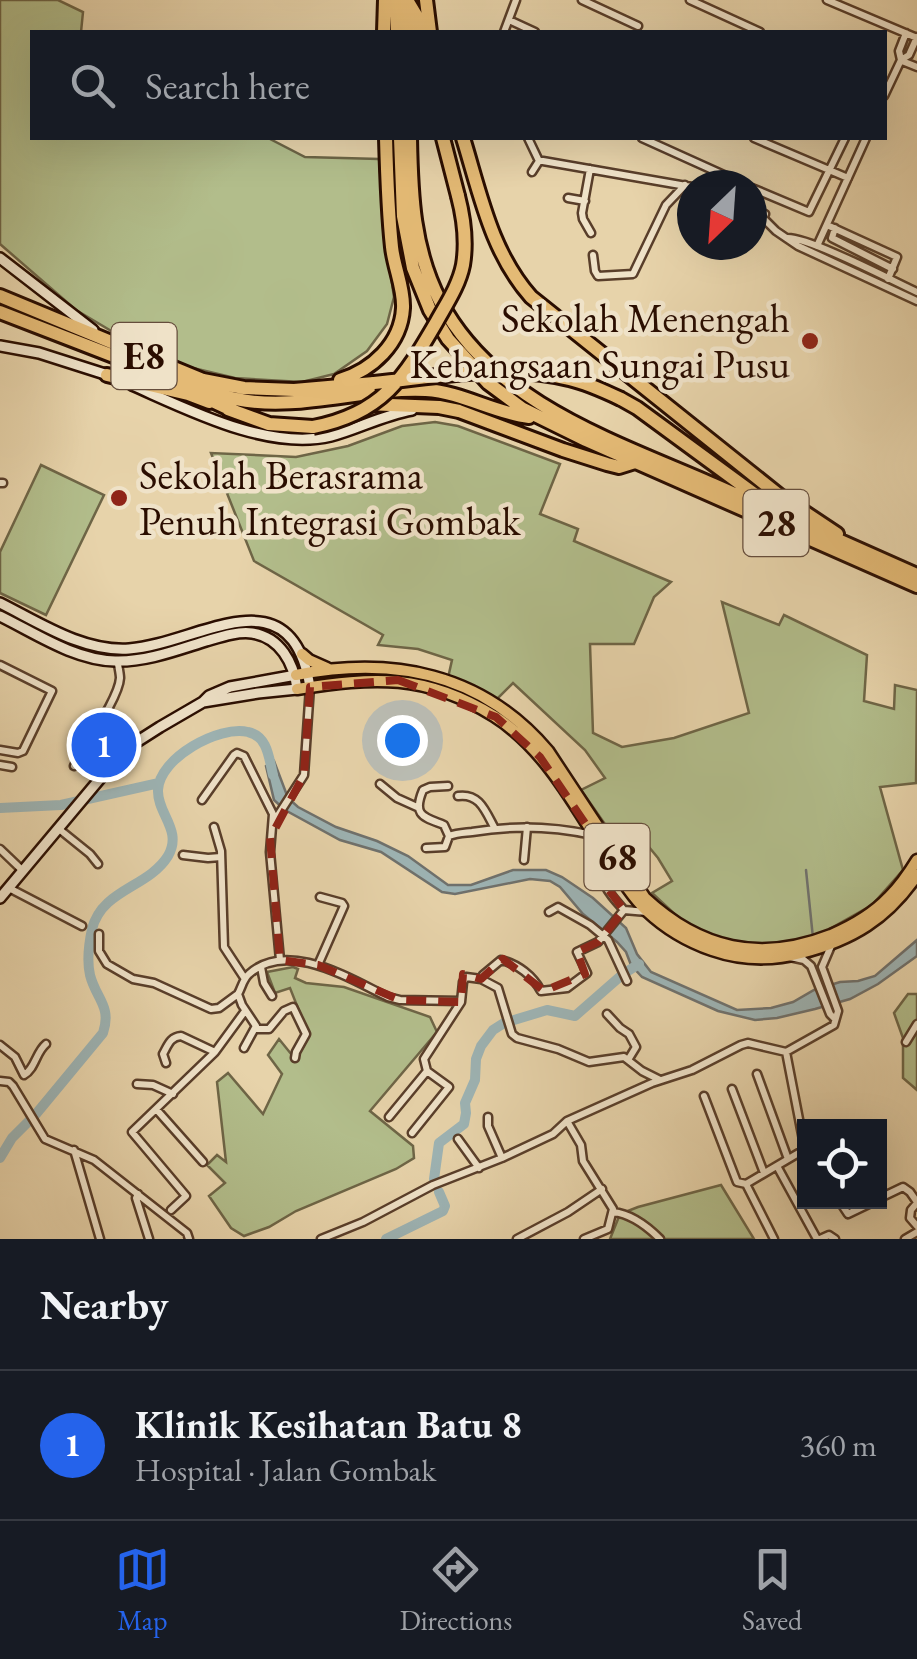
<!DOCTYPE html>
<html lang="en">
<head>
<meta charset="utf-8">
<style>
  body { margin:0; font-family:"EB Garamond",serif; background:#242831; color:#f1f3f6 }
  .controls { position:absolute; right:30px; bottom:30px; display:grid; overflow:hidden; border-radius:0px; box-shadow:0 10px 40px #0002 }
  .controls button { width:90px; height:90px; display:grid; place-items:center; padding:0; border:0; border-bottom:2px solid #363941; background:#171b24; color:#f1f3f6; font:50px sans-serif }
  .compass { position:absolute; left:677px; top:170px; width:90px; height:90px; border-radius:50%; background:#171b24; box-shadow:0 10px 40px #0002; rotate:205deg }
  .you { position:absolute; left:402px; top:740px; width:35px; height:35px; margin:-25px; border:8px solid #fff; border-radius:50%; background:#1a73e8; box-shadow:0 0 0 15px #1a73e833 }
  .badge { display:grid; place-items:center; width:65px; height:65px; border-radius:50%; background:#2563eb; color:#fff; font-size:32px; font-weight:700 }
  .pin { position:absolute; translate:-50% -50%; border:5px solid #fff; box-shadow:0 2px 10px #0006 }
  .list { margin:0; padding:0; list-style:none }
  h2 { display:flex; justify-content:space-between; align-items:center; height:130px; margin:0; padding:0 40px; font-size:42px }
  h2 small { font-size:32px; font-weight:400; color:#9ea1a6 }
  .list li { display:grid; grid-template-columns:65px 1fr auto; gap:30px; align-items:center; box-sizing:border-box; height:150px; padding:0 40px; border-top:2px solid #363941 }
  .list b { display:block; font-size:38px; white-space:nowrap }
  .list p { margin:0; font-size:32px; white-space:nowrap; color:#9ea1a6 }
  .list em { font-size:32px; font-style:normal; color:#9ea1a6 }
  .icon { flex:none; width:55px; height:55px; fill:none; stroke:currentColor; stroke-width:2; stroke-linecap:round; stroke-linejoin:round }
  .map { position:relative; flex:none; width:917px; height:1239px; overflow:hidden }
  .search { position:absolute; background:#171b24; box-shadow:0 10px 40px #0002; left:30px; right:30px; top:30px; height:110px; display:flex; align-items:center; gap:25px; box-sizing:border-box; padding:0 35px; border-radius:0px; color:#9ea1a6; font-size:38px }
  .sheet { height:280px; background:#171b24 }
  nav { display:flex; justify-content:space-around; align-items:center; box-sizing:border-box; height:140px; border-top:2px solid #363941; background:#171b24; font-size:28px; color:#9ea1a6 }
  nav a { display:grid; justify-items:center; gap:5px }
  nav .on { color:#2563eb }
  .map>svg:first-child { display:block }
  .green { fill:#b2bd8b; stroke:#6e6546; stroke-width:2.5 }
  .water { fill:#9db4b5; stroke:#6f716d; stroke-width:2.5 }
  .lines { fill:none; stroke-linecap:round; stroke-linejoin:round }
  .stream { stroke:#6f716d; stroke-width:2.5 }
  .river { stroke:#9db4b5; stroke-width:10 }
  .street-casing { stroke:#593e2a; stroke-width:11 }
  .secondary-casing { stroke:#2a0d00; stroke-width:14 }
  .primary-casing { stroke:#2a0d00; stroke-width:15 }
  .highway-casing { stroke:#2a0d00; stroke-width:18 }
  .street { stroke:#efe2c8; stroke-width:6 }
  .secondary { stroke:#efe2c8; stroke-width:9 }
  .primary { stroke:#e4ba75; stroke-width:10 }
  .highway { stroke:#e4ba75; stroke-width:12 }
  .highway-bridge-casing { stroke:#2a0d00; stroke-width:18; stroke-linecap:butt }
  .highway-bridge { stroke:#e4ba75; stroke-width:12 }
  .marked { fill:none; stroke:#8f2418; stroke-width:8; stroke-dasharray:20 12; stroke-linejoin:round }
  .poi-dot { fill:#8f2418; stroke:#efe2c8; stroke-width:4 }
  .labels { text-anchor:middle; stroke-width:9; stroke-linejoin:round; paint-order:stroke }
  .shield { fill:#efe2c8; stroke:#654d3c; stroke-width:2.5 }
  .shield-label { font-size:38px; font-weight:bold; fill:#2a0d00 }
  .poi-label { font-size:40px; fill:#2a0d00; stroke:#efe2c8; text-anchor:end }
</style>
</head>
<body>
<div class="map">
<svg width="917" height="1239" viewBox="0 0 917 1239">
  <rect width="100%" height="100%" fill="#e7d3aa"/>
  <filter id="stains"><feTurbulence type="fractalNoise" baseFrequency=".002" numOctaves="4"/><feColorMatrix values="0 0 0 0 .2 0 0 0 0 .09 0 0 0 0 .02 0 0 0 .5 -.17"/></filter>
  <radialGradient id="worn" r=".72"><stop offset=".6" stop-color="#630" stop-opacity="0"/><stop offset="1" stop-color="#630" stop-opacity=".3"/></radialGradient>
  <!-- green -->
  <path class="green" d="M 0,0 L 58,0 L 83,12 L 81,32 L 32,32 L 32,138 L 268,138 L 305,157 L 379,159 L 386,244 L 394,297 L 387,324 L 367,351 L 334,374 L 302,382 L 235,378 L 189,367 L 140,348 L 76,310 L 0,244 Z
    M 435,422 L 458,426 L 560,464 L 540,514 L 578,529 L 574,541 L 671,582 L 654,597 L 634,644 L 590,644 L 593,733 L 622,747 L 674,738 L 749,713 L 722,602 L 779,625 L 784,615 L 867,655 L 864,701 L 894,709 L 895,685 L 917,690 L 916,783 L 880,787 L 903,870 L 872,905 L 817,936 L 779,947 L 737,943 L 705,935 L 680,919 L 652,893 L 672,881 L 658,858 L 639,835 L 621,847 L 581,790 L 605,778 L 585,750 L 513,683 L 495,701 L 448,678 L 452,660 L 418,649 L 378,645 L 383,635 L 254,561 L 211,453 L 296,457 L 348,446 L 402,426 Z
    M 41,465 L 104,495 L 46,615 L 0,593 L 0,552 Z
    M 293,967 L 298,969 L 295,978 L 306,983 L 344,987 L 430,1017 L 437,1032 L 370,1111 L 413,1146 L 414,1158 L 396,1169 L 296,1211 L 269,1227 L 244,1236 L 231,1228 L 209,1196 L 225,1183 L 207,1165 L 217,1155 L 226,1162 L 217,1082 L 228,1073 L 263,1114 L 282,1074 L 268,1055 L 279,1039 L 296,1060 L 309,1036 L 290,988 L 275,993 L 267,972 Z
    M 908,994 L 917,994 L 917,1090 L 903,1078 L 903,1038 L 894,1013 Z
    M 721,1185 L 754,1239 L 610,1239 L 620,1214 L 638,1207 Z"/>
  <!-- water -->
  <path class="water" d="M 274,761 L 288,798 L 298,807 L 336,827 L 377,841 L 408,856 L 448,885 L 471,885 L 513,870 L 546,870 L 562,877 L 593,898 L 626,928 L 637,954 L 651,972 L 737,1010 L 771,1008 L 793,1002 L 814,990 L 840,982 L 858,981 L 875,976 L 917,940 L 917,956 L 878,984 L 850,999 L 815,1009 L 777,1018 L 755,1020 L 718,1011 L 642,977 L 631,965 L 626,952 L 617,942 L 583,914 L 560,887 L 550,881 L 530,879 L 455,894 L 442,892 L 381,852 L 340,840 L 285,810 L 274,800 L 266,766 Z"/>
  <g class="lines">
    <!-- stream -->
    <path class="stream" d="M 806,870 L 813,938"/>
    <!-- river -->
    <path class="river" d="M 0,808 L 61,805 L 159,783
      M 514,1020 L 547,1010 L 575,1016 L 623,974 L 639,964
      M 0,1158 L 12,1138 L 36,1114 L 103,1033 C 112,1006 96,999 90,975 C 87,962 89,943 92,929 C 102,889 148,888 168,856 C 183,830 157,814 158,790 C 159,758 219,725 248,732 C 268,736 269,759 273,775
      M 434,1179 L 439,1143 L 464,1124 L 466,1113 L 465,1103 L 475,1080 L 476,1059 L 481,1046 L 493,1030 L 504,1023
      M 386,1239 L 443,1211 L 445,1206 L 439,1192"/>
    <!-- street casing -->
    <g class="street-casing">
      <path id="street" d="M 582,0 L 638,26
        M 690,0 L 760,32
        M 827,0 L 917,38
        M 509,20 L 535,32
        M 504,32 L 516,0
        M 901,60 L 899,51 L 906,33
        M 902,61 L 917,67
        M 884,96 L 901,60 L 909,55 L 917,37
        M 528,138 L 539,161
        M 642,138 L 746,185
        M 754,138 L 848,178
        M 590,169 L 582,213 L 583,219 L 591,233
        M 532,172 L 539,161 L 543,161 L 692,187
        M 752,188 L 809,212 L 845,138
        M 568,198 L 585,201
        M 752,207 L 765,214 L 763,218 L 776,231 L 798,246 L 917,301
        M 827,225 L 897,257 L 888,279
        M 835,228 L 832,238 L 893,269
        M 787,238 C 809,237 891,280 917,292
        M 817,246 L 866,138
        M 593,255 L 595,271 L 598,276 L 633,274 L 666,205 L 685,185
        M 0,483 L 3,483
        M 0,665 L 52,691 L 23,751 L 18,753 L 0,750
        M 0,765 L 12,767
        M 74,766 C 85,745 119,698 120,678 C 120,675 118,663 117,661
        M 380,784 L 397,798 L 417,807
        M 448,786 L 430,787 L 423,790 C 412,816 424,817 444,825 L 449,836
        M 458,796 C 479,793 485,810 494,827
        M 202,800 L 234,755 L 237,753 L 244,756 L 273,814 L 270,852 L 280,960
        M 275,820 L 304,775 L 310,687
        M 214,827 L 221,851 L 224,947 L 245,979
        M 59,829 L 90,854 L 98,864
        M 426,848 L 445,847 L 449,836 C 457,833 463,833 472,832 C 514,825 551,826 592,835
        M 0,849 L 23,871
        M 603,853 C 599,882 605,889 624,910 L 647,912
        M 183,855 L 208,858 L 221,857
        M 524,860 L 527,827
        M 9,888 L 82,926
        M 549,912 L 558,907 L 590,925 L 608,940 L 627,981
        M 99,934 L 99,951 L 107,964 L 133,979 L 154,983 L 211,1009 L 219,1008 L 238,994
        M 790,957 L 804,960 L 811,966 L 830,1014 L 835,1019
        M 318,965 L 344,906 L 342,903 L 320,897
        M 261,967 L 264,983 L 272,996
        M 481,979 L 483,975 L 501,960 C 518,964 533,976 541,991 L 567,988 L 587,973 L 577,952 L 598,942 L 624,910
        M 607,1014 L 620,1028 L 629,1034 L 636,1047 L 628,1060
        M 256,1029 L 269,1029 L 284,1011 L 293,1007 L 306,1034 L 296,1052 L 295,1058
        M 906,1042 L 917,1024
        M 0,1045 L 15,1057 L 24,1075 C 35,1069 36,1052 46,1044
        M 244,1048 L 256,1026 L 242,1005 L 238,994 C 242,987 243,979 249,974 C 287,939 350,979 388,997 L 400,1000 L 460,1001
        M 786,1052 L 804,1145
        M 166,1063 L 163,1054 C 168,1045 170,1037 181,1036 L 215,1052
        M 757,1074 L 788,1159
        M 0,1081 L 9,1082 L 13,1086 L 45,1139 L 94,1160 L 187,1233 L 189,1239
        M 137,1084 L 153,1085 L 173,1094
        M 732,1089 L 764,1173
        M 704,1096 L 737,1182 L 746,1184 L 774,1239
        M 156,1109 L 203,1162
        M 389,1117 L 427,1071
        M 488,1117 L 488,1126 L 502,1158
        M 567,1121 L 581,1145 L 583,1161 L 613,1209 L 608,1229 L 584,1239
        M 412,1133 L 449,1087 L 427,1071 L 424,1059 L 461,1002 L 463,982 L 466,977 L 481,979 L 498,988 L 512,1034 L 517,1038 L 558,1049 L 589,1062 L 624,1057 L 642,1071 L 660,1080
        M 458,1139 L 479,1168
        M 74,1150 L 100,1239
        M 777,1166 L 817,1239
        M 746,1184 L 802,1151 L 804,1147
        M 138,1194 L 136,1198 L 149,1239
        M 880,1198 L 903,1187 L 910,1192 L 917,1202
        M 840,1202 L 848,1214 L 873,1202
        M 917,1203 L 911,1210 L 910,1218 L 917,1226
        M 171,1210 L 186,1196 L 132,1132 L 215,1052 L 245,1011
        M 613,1212 C 632,1214 647,1226 660,1239
        M 321,1239 L 363,1222 L 433,1185 L 502,1158 L 553,1134 L 567,1121 L 652,1083 L 692,1070 L 741,1045 L 748,1043 L 786,1052 L 834,1025 L 838,1011 L 822,967 L 831,946
        M 517,1239 L 568,1212 L 602,1189
        M 820,1239 L 829,1235 L 835,1239
        M 905,1239 L 917,1232"/>
    </g>
    <!-- secondary casing -->
    <g class="secondary-casing">
      <path id="secondary" d="M 0,258 L 93,330
        M 0,346 L 39,353 L 108,375
        M 132,385 C 189,410 268,451 331,436 C 358,429 383,415 412,410
        M 0,603 C 40,623 83,652 129,649 C 198,644 291,570 310,687
        M 0,616 C 35,633 74,660 115,661 C 146,662 177,650 206,641 C 220,637 237,631 252,633 C 280,637 294,663 297,689 L 258,693 L 203,702
        M 0,898 L 124,750 L 160,727 L 203,702 L 209,696 L 230,687 L 296,675"/>
    </g>
    <!-- primary casing -->
    <g class="primary-casing">
      <path id="primary" d="M 302,654 L 309,660 L 327,668
        M 296,675 C 392,656 482,673 548,751 L 645,898 C 700,949 760,963 831,935 C 852,926 873,914 889,897 C 900,886 909,873 917,860
        M 297,689 C 374,677 425,673 494,716 C 545,748 576,807 607,856 C 619,875 631,896 647,911 C 665,928 689,942 712,950 C 741,960 771,961 801,953 C 852,940 887,919 917,875"/>
    </g>
    <!-- highway casing -->
    <g class="highway-casing">
      <path id="highway" d="M 396,0 L 397,32
        M 407,0 L 416,15 L 418,32
        M 426,0 L 430,32
        M 406,2 L 407,32
        M 384,32 L 385,0
        M 400,138 L 403,216 L 413,268 L 430,310 L 448,339 L 488,383 L 523,409 L 586,440 L 917,586
        M 410,138 C 411,195 413,249 440,301 C 493,403 616,442 714,485 C 782,515 849,545 917,575
        M 443,138 L 458,196
        M 463,138 C 480,193 491,252 531,297 L 780,496 L 837,534
        M 0,296 L 203,380 L 244,388 L 294,390 L 374,383
        M 0,312 C 47,330 95,349 142,367 C 172,379 204,393 236,399 C 298,412 363,387 426,390 C 462,392 494,413 529,417
        M 107,375 L 188,394 L 209,402
        M 340,380 C 372,370 401,344 403,308 C 404,288 394,267 392,247 C 388,210 387,174 386,138
        M 202,396 L 236,412
        M 621,399 L 637,408 L 761,499
        M 366,404 L 439,407 L 459,411 L 563,450 L 607,464 L 619,467 L 635,462
        M 228,409 L 269,424 L 313,427"/>
    </g>
    <!-- street -->
    <use href="#street" class="street"/>
    <!-- secondary -->
    <use href="#secondary" class="secondary"/>
    <!-- primary -->
    <use href="#primary" class="primary"/>
    <!-- highway -->
    <use href="#highway" class="highway"/>
    <!-- highway-bridge casing -->
    <g class="highway-bridge-casing">
      <path id="highway-bridge" d="M 374,383 C 437,377 507,363 569,379 C 587,383 604,391 621,399
        M 313,427 C 382,414 404,378 437,321 C 447,303 459,285 463,265 C 467,241 464,219 458,196"/>
    </g>
    <!-- highway-bridge -->
    <use href="#highway-bridge" class="highway-bridge"/>
  </g>
  <!-- marked area -->
  <path class="marked" d="M 398,680 L 496,717 L 540,757 L 604,851 L 602,881 L 624,910 L 598,942 L 577,952 L 585,974 L 544,991 L 503,959 L 481,979 L 463,974 L 461,1002 L 400,1000 L 318,965 L 280,960 L 270,838 L 304,775 L 310,687 Z"/>
  <!-- markers -->
  <g class="poi-dot">
    <circle cx="810" cy="341" r="10"/>
    <circle cx="119" cy="498" r="10"/>
  </g>
  <g class="labels">
    <!-- shield labels -->
    <g class="shield">
      <rect x="111.5" y="323" width="65" height="66" rx="8"/>
      <rect x="743.5" y="490" width="65" height="66" rx="8"/>
      <rect x="584.5" y="824" width="65" height="66" rx="8"/>
    </g>
    <g class="shield-label">
      <text x="144" y="369">E8</text>
      <text x="776" y="536">28</text>
      <text x="617" y="870">68</text>
    </g>
    <!-- poi labels -->
    <g class="poi-label">
      <text x="790" y="332">Sekolah Menengah<tspan x="790" dy="46">Kebangsaan Sungai Pusu</tspan></text>
      <text x="139" y="489" text-anchor="start">Sekolah Berasrama<tspan x="139" dy="46">Penuh Integrasi Gombak</tspan></text>
    </g>
  </g>
  <rect width="100%" height="100%" filter="url(#stains)"/>
  <rect width="100%" height="100%" fill="url(#worn)"/>
</svg>
<div class="controls">
<button><svg class="icon" aria-label="locate" viewBox="0 0 24 24"><circle cx="12" cy="12" r="6"/><path d="M12 2v4M12 18v4M2 12h4M18 12h4"/></svg></button>
</div>
<svg class="compass" viewBox="-18 -18 36 36"><path d="M0-13l5 13h-10z" fill="#e53935"/><path d="M0 13l5-13h-10z" fill="#9ea1a6"/></svg>
<div class="you"></div>
<div class="pin badge" style="left:104px;top:745px">1</div>
<div class="search"><svg class="icon" aria-label="search" viewBox="0 0 24 24"><circle cx="10" cy="10" r="6"/><path d="M15 15l6 6"/></svg>Search here</div>
</div>
<section class="sheet">
<h2>Nearby<small></small></h2>
<ul class="list">
<li><span class="badge">1</span><div><b>Klinik Kesihatan Batu 8</b><p>Hospital · Jalan Gombak</p></div><em>360 m</em></li>
</ul>
</section>
<nav>
<a class="on"><svg class="icon" aria-label="map" viewBox="0 0 24 24"><path d="M3 6l6-2 6 2 6-2v14l-6 2-6-2-6 2zM9 4v14M15 6v14"/></svg>Map</a>
<a><svg class="icon" aria-label="directions" viewBox="0 0 24 24"><path d="M12 3l9 9-9 9-9-9zM9 14v-3h6M13 9l2 2-2 2"/></svg>Directions</a>
<a><svg class="icon" aria-label="saved" viewBox="0 0 24 24"><path d="M7 4h10v16l-5-4-5 4z"/></svg>Saved</a>
</nav>
</body>
</html>
